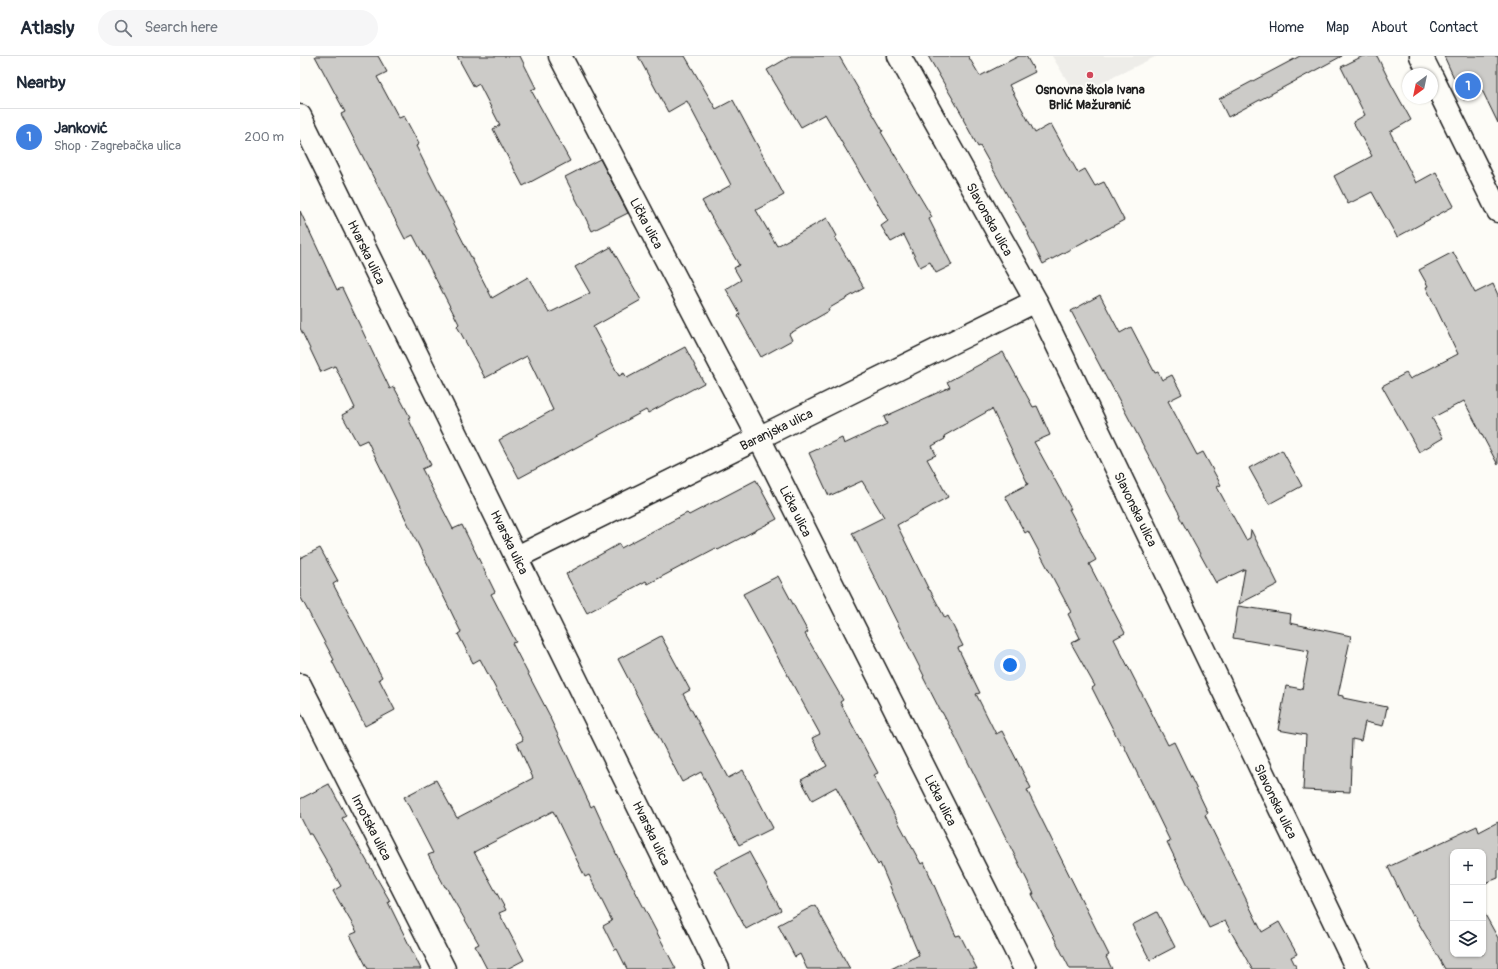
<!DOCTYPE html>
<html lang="en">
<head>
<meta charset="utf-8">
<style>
  body { margin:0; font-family:Pangolin,sans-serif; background:#f6f6f7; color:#1f2937 }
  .controls { position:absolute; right:12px; bottom:12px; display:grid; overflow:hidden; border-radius:8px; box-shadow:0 1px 3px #0004 }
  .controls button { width:36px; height:36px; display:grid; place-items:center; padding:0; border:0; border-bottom:1px solid #e0e1e3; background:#fff; color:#1f2937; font:20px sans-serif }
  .compass { position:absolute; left:1102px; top:12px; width:36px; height:36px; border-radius:50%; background:#fff; box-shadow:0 1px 3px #0004; rotate:213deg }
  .you { position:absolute; left:710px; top:609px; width:14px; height:14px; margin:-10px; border:3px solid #fff; border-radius:50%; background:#1a73e8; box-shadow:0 0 0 6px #1a73e833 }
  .badge { display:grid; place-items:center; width:26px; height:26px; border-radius:50%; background:#d1495b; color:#fff; font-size:13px; font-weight:700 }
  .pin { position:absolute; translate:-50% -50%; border:2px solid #fff; box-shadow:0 1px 4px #0006 }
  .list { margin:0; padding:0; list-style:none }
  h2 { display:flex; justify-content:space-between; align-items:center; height:52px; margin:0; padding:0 16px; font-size:17px }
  h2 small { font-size:13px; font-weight:400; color:#747a83 }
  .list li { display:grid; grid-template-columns:26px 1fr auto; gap:12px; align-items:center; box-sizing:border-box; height:56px; padding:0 16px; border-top:1px solid #e0e1e3 }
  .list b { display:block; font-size:15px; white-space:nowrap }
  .list p { margin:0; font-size:13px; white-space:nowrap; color:#747a83 }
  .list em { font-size:13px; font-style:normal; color:#747a83 }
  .icon { flex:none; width:22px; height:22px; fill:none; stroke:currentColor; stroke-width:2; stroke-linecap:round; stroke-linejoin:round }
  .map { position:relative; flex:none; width:1198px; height:913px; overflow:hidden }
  header { display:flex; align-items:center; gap:24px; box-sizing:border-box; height:56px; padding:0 20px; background:#fff; border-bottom:1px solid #e0e1e3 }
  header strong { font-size:19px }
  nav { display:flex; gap:22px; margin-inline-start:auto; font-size:14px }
  .search { width:280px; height:36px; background:#f6f6f7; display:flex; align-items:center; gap:10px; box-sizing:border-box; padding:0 14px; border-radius:22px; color:#747a83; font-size:15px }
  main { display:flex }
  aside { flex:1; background:#fff }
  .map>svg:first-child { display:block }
  .built { fill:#eeede9 }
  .building { fill:#cccbc8; stroke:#1c1c1c }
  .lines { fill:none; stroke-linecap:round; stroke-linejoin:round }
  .minor-casing { stroke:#1c1c1c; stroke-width:25 }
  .secondary-casing { stroke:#1c1c1c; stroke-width:25 }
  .minor { stroke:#fdfcf7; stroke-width:22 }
  .secondary { stroke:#fdfcf7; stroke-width:22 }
  .poi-dot { fill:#d1495b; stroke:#fdfcf7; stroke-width:1.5 }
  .labels { text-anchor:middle; stroke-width:4; stroke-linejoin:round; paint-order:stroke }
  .poi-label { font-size:13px; font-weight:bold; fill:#1c1c1c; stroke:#fdfcf7 }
  .street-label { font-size:13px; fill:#1c1c1c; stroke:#fdfcf7 }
</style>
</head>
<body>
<header>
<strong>Atlasly</strong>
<div class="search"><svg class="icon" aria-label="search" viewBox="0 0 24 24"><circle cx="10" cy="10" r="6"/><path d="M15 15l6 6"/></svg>Search here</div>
<nav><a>Home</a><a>Map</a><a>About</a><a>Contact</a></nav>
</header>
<main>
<aside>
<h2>Nearby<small></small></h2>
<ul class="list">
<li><span class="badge" style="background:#3f7fe0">1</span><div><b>Janković</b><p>Shop · Zagrebačka ulica</p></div><em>200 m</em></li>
</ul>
</aside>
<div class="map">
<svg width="1198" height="913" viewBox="0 0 1198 913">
  <rect width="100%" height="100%" fill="#fdfcf7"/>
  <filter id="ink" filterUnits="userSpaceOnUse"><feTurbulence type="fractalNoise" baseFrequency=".025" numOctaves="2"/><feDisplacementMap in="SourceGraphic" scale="8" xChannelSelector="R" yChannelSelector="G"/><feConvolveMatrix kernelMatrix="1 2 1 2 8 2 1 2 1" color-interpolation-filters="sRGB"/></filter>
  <g filter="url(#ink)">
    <!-- built -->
    <path class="built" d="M 752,0 L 857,0 L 776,39 Z"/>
    <!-- building -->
    <path class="building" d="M 15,0 L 78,0 L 87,16 L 77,21 L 99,62 L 104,60 L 119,88 L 116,90 L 151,160 L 150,160 L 192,242 L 228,221 L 249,257 L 290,237 L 275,211 L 311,191 L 341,244 L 293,271 L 319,320 L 324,317 L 327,322 L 385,291 L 404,327 L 348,357 L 346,354 L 219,422 L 199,384 L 253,354 L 227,300 L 185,322 L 157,270 L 159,268 L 113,179 L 105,183 L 41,58 L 45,56 Z
      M 157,0 L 220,0 L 236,32 L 231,34 L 270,105 L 223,130 L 193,73 L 200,69 L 179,28 L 174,31 Z
      M 338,0 L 385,0 L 416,53 L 433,44 L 484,139 L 456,154 L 477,190 L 527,162 L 537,180 L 535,181 L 564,232 L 528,253 L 529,255 L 489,278 L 492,284 L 461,301 L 438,260 L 440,258 L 426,233 L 441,224 L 434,212 L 439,209 L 402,145 L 431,129 L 387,45 L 368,56 Z
      M 491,0 L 539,0 L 583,75 L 581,76 L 632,161 L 629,163 L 652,209 L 636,217 L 630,206 L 620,211 L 604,179 L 591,186 L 581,170 L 588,165 L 525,58 L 501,71 L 467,14 Z
      M 628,0 L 668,0 L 680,20 L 719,0 L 726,0 L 735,16 L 709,29 L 735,77 L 751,68 L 778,117 L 785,113 L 795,130 L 804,126 L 824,164 L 743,208 L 728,178 L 729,178 L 680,90 L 678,91 L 663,63 L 664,62 Z
      M 1000,0 L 1042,0 L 928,61 L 919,43 Z
      M 1063,0 L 1077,0 L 1091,28 L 1111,64 L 1090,76 L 1116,127 L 1136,116 L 1154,150 L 1097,181 L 1072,136 L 1048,148 L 1034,120 L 1072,100 L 1053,66 L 1065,59 L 1041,11 Z
      M 1144,0 L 1198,0 L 1198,67 L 1182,34 L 1164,44 Z
      M 300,103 L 328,157 L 292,175 L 265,121 Z
      M 0,155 L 37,234 L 42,232 L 90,333 L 94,331 L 110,361 L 108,362 L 131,409 L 122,413 L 153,473 L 162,469 L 195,536 L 191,538 L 216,586 L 212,587 L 251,662 L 250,662 L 291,751 L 294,749 L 319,804 L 376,913 L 327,913 L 317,893 L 315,894 L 303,870 L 312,865 L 289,819 L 285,821 L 253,755 L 174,796 L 206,854 L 199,857 L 224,904 L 207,913 L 187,913 L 175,890 L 179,888 L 146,831 L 145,831 L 128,799 L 133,797 L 104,741 L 136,724 L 157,762 L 233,722 L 217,687 L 223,684 L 180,603 L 173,607 L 158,578 L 161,576 L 67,384 L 58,388 L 42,359 L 55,352 L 35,310 L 21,316 L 0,272 Z
      M 1153,196 L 1175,237 L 1193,228 L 1198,239 L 1198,409 L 1164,345 L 1132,362 L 1143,382 L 1119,396 L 1082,330 L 1106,317 L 1110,323 L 1158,298 L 1126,231 L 1128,230 L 1119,214 Z
      M 800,239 L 820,277 L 831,271 L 855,317 L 858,316 L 862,324 L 872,319 L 882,338 L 868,345 L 897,399 L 903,396 L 921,429 L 917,431 L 946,484 L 950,482 L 951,474 L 978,528 L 939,548 L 945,513 L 916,527 L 879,460 L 880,459 L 809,325 L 808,325 L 771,255 Z
      M 703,296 L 733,351 L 737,350 L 750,379 L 734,386 L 771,453 L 769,453 L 796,504 L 789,508 L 825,577 L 814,583 L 868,689 L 874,686 L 908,757 L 905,759 L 962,876 L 979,866 L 997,898 L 991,901 L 997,913 L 952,913 L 925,865 L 909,872 L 867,786 L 870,785 L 823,688 L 821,689 L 792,632 L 795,630 L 771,587 L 780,582 L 768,558 L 771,556 L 728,475 L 725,477 L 705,440 L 728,428 L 692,353 L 644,380 L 645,383 L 632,390 L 636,399 L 627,403 L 648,441 L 597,469 L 629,534 L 630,534 L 645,562 L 648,560 L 663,590 L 658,592 L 680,637 L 676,638 L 696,678 L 702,675 L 731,732 L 727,734 L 809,899 L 806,901 L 812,913 L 770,913 L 732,838 L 734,838 L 655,680 L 642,656 L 641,656 L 623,621 L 624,620 L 552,477 L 584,461 L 562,425 L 529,440 L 509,397 L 542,382 L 544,388 L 587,368 L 584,361 L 650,331 L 647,326 Z
      M 982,394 L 1002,430 L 969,448 L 949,412 Z
      M 456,424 L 477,463 L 418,494 L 416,492 L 348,528 L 346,525 L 287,557 L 266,518 L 319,488 L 321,492 L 387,457 L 389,459 Z
      M 20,492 L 38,525 L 33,528 L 82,621 L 79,623 L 95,654 L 65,670 L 32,605 L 34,604 L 0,540 L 0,502 Z
      M 478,520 L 508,576 L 505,578 L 543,644 L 540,646 L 578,717 L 573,719 L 621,808 L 624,806 L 656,880 L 660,879 L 677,913 L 591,913 L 619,899 L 580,807 L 578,809 L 536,731 L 512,744 L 501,724 L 527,710 L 512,682 L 520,678 L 443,538 Z
      M 938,550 L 991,558 L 990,567 L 1051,580 L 1038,639 L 1043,640 L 1043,642 L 1087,651 L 1083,670 L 1065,666 L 1061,685 L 1052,683 L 1050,736 L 1003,734 L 1006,679 L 978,674 L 986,630 L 1002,633 L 1009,595 L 933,582 Z
      M 361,580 L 390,634 L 383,638 L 428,722 L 443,714 L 473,772 L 439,789 L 401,716 L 382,726 L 318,603 Z
      M 29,728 L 46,760 L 42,762 L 90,845 L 88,846 L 121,913 L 68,913 L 50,879 L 57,876 L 33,835 L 41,830 L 11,778 L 9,778 L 0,760 L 0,743 Z
      M 1198,766 L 1198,822 L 1183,828 L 1183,796 L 1153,796 L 1153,898 L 1183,898 L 1183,855 L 1198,882 L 1198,913 L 1145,913 L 1114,859 L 1112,860 L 1088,811 L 1177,770 L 1179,776 Z
      M 449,796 L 481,854 L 446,873 L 414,814 Z
      M 515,849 L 550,913 L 507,913 L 500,898 L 495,901 L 478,869 Z
      M 857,856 L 875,891 L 850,904 L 832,869 Z"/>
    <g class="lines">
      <!-- minor casing -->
      <g class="minor-casing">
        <path id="minor" d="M 260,0 L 459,382 L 725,913
          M 599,0 L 736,245 L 1057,913
          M 0,60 L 418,913
          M 217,501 L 736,245
          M 0,629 L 144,913"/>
      </g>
      <!-- secondary casing -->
      <g class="secondary-casing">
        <path id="secondary" d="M 1121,0 L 1130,18
          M 1132,21 L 1198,155"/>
      </g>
      <!-- minor -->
      <use href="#minor" class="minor"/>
      <!-- secondary -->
      <use href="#secondary" class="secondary"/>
    </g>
  </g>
  <!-- markers -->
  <circle class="poi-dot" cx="790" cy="19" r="4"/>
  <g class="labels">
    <!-- poi labels -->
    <g class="poi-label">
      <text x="790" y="38">Osnovna škola Ivana<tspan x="790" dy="15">Brlić Mažuranić</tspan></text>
    </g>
    <!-- street labels -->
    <g class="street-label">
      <text transform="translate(690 163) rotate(61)" y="5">Slavonska ulica</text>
      <text transform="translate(347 167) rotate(62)" y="5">Lička ulica</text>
      <text transform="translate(67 196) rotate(64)" y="5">Hvarska ulica</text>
      <text transform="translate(476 373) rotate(-26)" y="5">Baranjska ulica</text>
      <text transform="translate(836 453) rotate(64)" y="5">Slavonska ulica</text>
      <text transform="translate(496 455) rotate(63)" y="5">Lička ulica</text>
      <text transform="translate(210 486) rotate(64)" y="5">Hvarska ulica</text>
      <text transform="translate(641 744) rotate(63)" y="5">Lička ulica</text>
      <text transform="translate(976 745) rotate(64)" y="5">Slavonska ulica</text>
      <text transform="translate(72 771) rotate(63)" y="5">Imotska ulica</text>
      <text transform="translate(352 777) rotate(64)" y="5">Hvarska ulica</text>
    </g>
  </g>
</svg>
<div class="controls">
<button>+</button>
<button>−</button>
<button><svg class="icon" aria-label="layers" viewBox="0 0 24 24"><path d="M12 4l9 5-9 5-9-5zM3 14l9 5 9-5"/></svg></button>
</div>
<svg class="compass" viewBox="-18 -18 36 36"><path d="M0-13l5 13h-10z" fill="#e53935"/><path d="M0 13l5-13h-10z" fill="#747a83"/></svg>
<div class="you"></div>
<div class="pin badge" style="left:1168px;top:30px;background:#3f7fe0">1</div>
</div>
</main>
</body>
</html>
